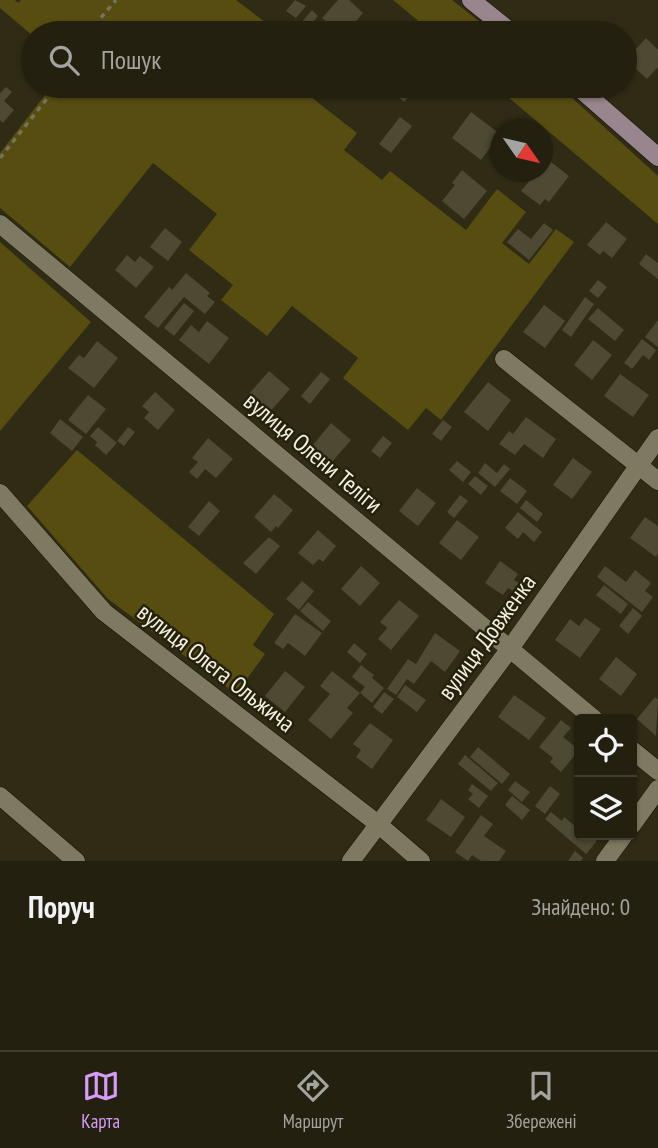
<!DOCTYPE html>
<html lang="uk">
<head>
<meta charset="utf-8">
<style>
  body { margin:0; font-family:"PT Sans Narrow",sans-serif; background:#2b2819; color:#f1f3f6 }
  .controls { position:absolute; right:21px; bottom:21px; display:grid; overflow:hidden; border-radius:7px; box-shadow:0 2px 5px #0004 }
  .controls button { width:63px; height:63px; display:grid; place-items:center; padding:0; border:0; border-bottom:2px solid #403e30; background:#232010; color:#f1f3f6; font:35px sans-serif }
  .compass { position:absolute; left:490px; top:119px; width:63px; height:63px; border-radius:50%; background:#232010; box-shadow:0 2px 5px #0004; rotate:124deg }
  .list { margin:0; padding:0; list-style:none }
  h2 { display:flex; justify-content:space-between; align-items:center; height:91px; margin:0; padding:0 28px; font-size:30px }
  h2 small { font-size:23px; font-weight:400; color:#a3a39f }
  .icon { flex:none; width:38px; height:38px; fill:none; stroke:currentColor; stroke-width:2; stroke-linecap:round; stroke-linejoin:round }
  .map { position:relative; flex:none; width:658px; height:861px; overflow:hidden }
  .search { position:absolute; background:#232010; box-shadow:0 2px 5px #0004; left:21px; right:21px; top:21px; height:77px; display:flex; align-items:center; gap:18px; box-sizing:border-box; padding:0 24px; border-radius:38px; color:#a3a39f; font-size:26px }
  .sheet { height:189px; background:#232010 }
  nav { display:flex; justify-content:space-around; align-items:center; box-sizing:border-box; height:98px; border-top:2px solid #403e30; background:#232010; font-size:19px; color:#a3a39f }
  nav a { display:grid; justify-items:center; gap:4px }
  nav .on { color:#d89bf8 }
  .map>svg:first-child { display:block }
  .green { fill:#574d11 }
  .building { fill:#4d4932 }
  .lines { fill:none; stroke-linecap:round; stroke-linejoin:round }
  .minor-casing { stroke:#171301; stroke-width:19 }
  .secondary-casing { stroke:#171301; stroke-width:19 }
  .path { stroke:#76725f; stroke-width:3.5; stroke-dasharray:5 5; stroke-linecap:butt }
  .minor { stroke:#7e7a61; stroke-width:18 }
  .secondary { stroke:#99858d; stroke-width:18 }
  .labels { text-anchor:middle; stroke-width:5; stroke-linejoin:round; paint-order:stroke }
  .street-label { font-size:24px; fill:#f3f1e3; stroke:#25210b }
</style>
</head>
<body>
<div class="map">
<svg width="658" height="861" viewBox="0 0 658 861">
  <rect width="100%" height="100%" fill="#2f2b15"/>
  <!-- green -->
  <path class="green" d="M 0,0 L 15,0 L 18,3 L 21,0 L 236,0 L 270,26 L 265,33 L 33,33 L 33,36 L 0,8 Z
    M 393,0 L 452,0 L 494,33 L 433,33 Z
    M 52,86 L 319,86 L 311,97 L 357,133 L 344,150 L 382,180 L 390,171 L 466,230 L 497,189 L 526,212 L 502,243 L 529,264 L 556,229 L 574,242 L 441,420 L 426,408 L 408,430 L 343,378 L 358,358 L 292,306 L 267,336 L 221,300 L 233,285 L 189,250 L 217,214 L 153,163 L 70,267 L 0,208 L 0,153 Z
    M 495,86 L 559,86 L 658,176 L 658,224 Z
    M 0,242 L 91,322 L 0,431 Z
    M 77,450 L 274,614 L 253,645 L 265,654 L 236,694 L 108,599 L 27,506 Z"/>
  <!-- building -->
  <path class="building" d="M 295,0 L 306,6 L 296,18 L 286,11 Z
    M 338,0 L 349,0 L 363,13 L 346,33 L 330,33 L 327,31 L 331,26 L 322,18 Z
    M 312,10 L 318,16 L 307,30 L 300,24 Z
    M 646,38 L 658,50 L 658,67 L 647,79 L 626,60 Z
    M 384,86 L 417,86 L 404,102 Z
    M 6,87 L 12,92 L 4,101 L 14,110 L 3,123 L 0,120 L 0,93 Z
    M 471,112 L 500,134 L 481,160 L 452,138 Z
    M 400,117 L 412,126 L 391,153 L 379,144 Z
    M 547,159 L 569,176 L 549,202 L 545,199 L 540,205 L 521,191 L 537,172 L 542,172 L 542,164 Z
    M 462,170 L 487,191 L 464,219 L 442,201 L 455,185 L 452,183 Z
    M 606,222 L 627,239 L 612,258 L 603,251 L 600,255 L 587,245 Z
    M 544,223 L 553,230 L 529,260 L 507,242 L 518,229 L 531,239 Z
    M 165,228 L 182,242 L 168,261 L 150,247 Z
    M 646,254 L 658,263 L 658,279 L 639,264 Z
    M 127,255 L 135,262 L 140,256 L 154,267 L 136,288 L 115,270 Z
    M 186,273 L 210,293 L 207,296 L 215,302 L 205,314 L 184,297 L 158,328 L 144,317 L 169,287 L 172,290 Z
    M 598,280 L 607,287 L 598,298 L 589,291 Z
    M 585,297 L 594,304 L 571,337 L 562,330 Z
    M 184,303 L 194,311 L 174,336 L 164,328 Z
    M 544,305 L 565,321 L 545,348 L 523,332 Z
    M 598,308 L 624,330 L 615,341 L 588,319 Z
    M 658,320 L 658,347 L 645,337 Z
    M 207,321 L 229,338 L 209,364 L 179,340 L 191,325 L 199,332 Z
    M 642,339 L 656,350 L 649,360 L 643,355 L 632,369 L 624,363 Z
    M 593,340 L 612,355 L 592,380 L 574,365 Z
    M 97,341 L 118,358 L 94,388 L 68,368 L 79,355 L 84,358 Z
    M 269,371 L 290,389 L 269,413 L 248,395 Z
    M 321,372 L 330,379 L 310,404 L 301,396 Z
    M 620,374 L 649,395 L 633,417 L 604,396 Z
    M 488,382 L 511,400 L 488,431 L 464,412 Z
    M 155,392 L 175,410 L 158,430 L 144,418 L 149,412 L 142,406 Z
    M 88,395 L 106,409 L 86,434 L 68,420 Z
    M 526,417 L 556,439 L 543,458 L 524,444 L 515,455 L 499,444 L 509,431 L 513,434 Z
    M 60,419 L 83,437 L 72,451 L 50,433 Z
    M 443,420 L 452,427 L 441,441 L 432,434 Z
    M 331,423 L 351,440 L 331,463 L 323,457 L 320,461 L 308,451 Z
    M 98,427 L 117,443 L 106,455 L 95,445 L 97,442 L 90,436 Z
    M 128,427 L 135,432 L 124,446 L 117,441 Z
    M 383,436 L 392,443 L 380,458 L 371,451 Z
    M 208,438 L 233,459 L 216,478 L 205,469 L 197,479 L 189,472 L 198,462 L 192,458 Z
    M 573,458 L 592,472 L 572,499 L 553,485 Z
    M 457,461 L 471,472 L 463,482 L 449,470 Z
    M 485,463 L 497,473 L 504,464 L 510,469 L 495,487 L 478,473 Z
    M 475,476 L 488,486 L 481,495 L 468,484 Z
    M 510,478 L 527,491 L 517,504 L 500,491 Z
    M 417,488 L 436,503 L 418,526 L 399,511 Z
    M 274,494 L 293,510 L 278,528 L 276,526 L 271,532 L 254,517 Z
    M 460,495 L 468,501 L 454,518 L 447,512 Z
    M 526,500 L 543,514 L 537,522 L 520,508 Z
    M 209,501 L 220,511 L 199,536 L 188,527 Z
    M 518,512 L 542,532 L 534,542 L 523,532 L 518,539 L 505,528 Z
    M 645,517 L 658,526 L 658,553 L 656,557 L 630,538 Z
    M 457,520 L 479,537 L 461,560 L 439,543 Z
    M 318,530 L 336,546 L 323,562 L 319,559 L 313,565 L 298,553 Z
    M 269,537 L 280,546 L 256,574 L 243,563 Z
    M 500,561 L 518,574 L 514,580 L 519,583 L 513,591 L 508,588 L 503,595 L 485,583 Z
    M 361,566 L 380,583 L 360,606 L 341,589 Z
    M 605,566 L 626,582 L 635,570 L 651,583 L 645,591 L 653,597 L 642,612 L 597,577 Z
    M 302,581 L 314,591 L 299,610 L 286,599 Z
    M 604,585 L 628,604 L 621,614 L 596,595 Z
    M 399,600 L 419,616 L 391,650 L 378,639 L 387,628 L 380,622 Z
    M 308,602 L 331,621 L 323,631 L 300,611 Z
    M 633,608 L 642,616 L 628,634 L 619,626 Z
    M 295,614 L 322,633 L 305,656 L 288,643 L 283,649 L 274,643 Z
    M 585,618 L 601,629 L 580,658 L 555,640 L 570,619 L 579,626 Z
    M 435,633 L 460,651 L 445,672 L 431,661 L 414,684 L 407,679 L 396,695 L 387,689 L 408,659 L 416,664 Z
    M 354,643 L 367,654 L 360,663 L 347,652 Z
    M 616,657 L 637,674 L 621,696 L 599,679 Z
    M 361,665 L 374,675 L 372,678 L 384,688 L 372,703 L 360,693 L 347,708 L 353,713 L 331,739 L 308,720 L 330,694 L 320,686 L 332,671 L 360,693 L 365,687 L 352,677 Z
    M 285,671 L 305,687 L 285,712 L 265,696 Z
    M 405,685 L 426,700 L 417,712 L 397,697 Z
    M 384,692 L 394,699 L 382,714 L 373,707 Z
    M 514,695 L 546,718 L 529,740 L 498,717 Z
    M 655,697 L 658,699 L 656,736 L 637,719 Z
    M 561,720 L 571,728 L 563,737 L 579,750 L 561,772 L 550,762 L 553,758 L 539,747 Z
    M 370,723 L 393,740 L 372,769 L 356,757 L 361,750 L 353,744 Z
    M 478,747 L 510,774 L 502,784 L 470,757 Z
    M 465,755 L 498,783 L 491,791 L 458,764 Z
    M 515,781 L 530,792 L 522,802 L 508,790 Z
    M 472,784 L 488,796 L 479,808 L 468,799 L 473,794 L 468,790 Z
    M 550,786 L 560,794 L 545,814 L 535,806 Z
    M 512,796 L 530,810 L 522,820 L 505,805 Z
    M 441,799 L 465,817 L 451,837 L 426,820 Z
    M 551,812 L 562,821 L 564,817 L 575,826 L 577,824 L 579,826 L 579,835 L 590,835 L 597,841 L 586,854 L 545,819 Z
    M 481,815 L 493,824 L 484,836 L 506,851 L 499,861 L 481,861 L 472,855 L 468,861 L 455,852 Z
    M 575,851 L 583,858 L 581,861 L 568,861 Z"/>
  <g class="lines">
    <!-- minor casing -->
    <g class="minor-casing">
      <path id="minor" d="M 0,224 L 594,719
        M 504,359 L 658,481
        M 0,493 L 104,612 L 378,824 L 421,861
        M 632,750 L 658,771
        M 0,796 L 76,861
        M 632,825 L 658,789
        M 351,861 L 509,650 L 658,438
        M 605,861 L 624,835"/>
    </g>
    <!-- secondary casing -->
    <g class="secondary-casing">
      <path id="secondary" d="M 471,0 L 512,33
        M 577,86 L 658,157"/>
    </g>
    <!-- path -->
    <path class="path" d="M 88,33 L 116,0
      M 0,158 L 57,86"/>
    <!-- minor -->
    <use href="#minor" class="minor"/>
    <!-- secondary -->
    <use href="#secondary" class="secondary"/>
  </g>
  <g class="labels">
    <!-- street labels -->
    <g class="street-label">
      <text transform="translate(313 453) rotate(40)" y="8">вулиця Олени Теліги</text>
      <text transform="translate(487 637) rotate(-54)" y="8">вулиця Довженка</text>
      <text transform="translate(216 668) rotate(38)" y="8">вулиця Олега Ольжича</text>
    </g>
  </g>
</svg>
<div class="controls">
<button><svg class="icon" aria-label="locate" viewBox="0 0 24 24"><circle cx="12" cy="12" r="6"/><path d="M12 2v4M12 18v4M2 12h4M18 12h4"/></svg></button>
<button><svg class="icon" aria-label="layers" viewBox="0 0 24 24"><path d="M12 4l9 5-9 5-9-5zM3 14l9 5 9-5"/></svg></button>
</div>
<svg class="compass" viewBox="-18 -18 36 36"><path d="M0-13l5 13h-10z" fill="#e53935"/><path d="M0 13l5-13h-10z" fill="#a3a39f"/></svg>
<div class="search"><svg class="icon" aria-label="search" viewBox="0 0 24 24"><circle cx="10" cy="10" r="6"/><path d="M15 15l6 6"/></svg>Пошук</div>
</div>
<section class="sheet">
<h2>Поруч<small>Знайдено: 0</small></h2>
<ul class="list">
</ul>
</section>
<nav>
<a class="on"><svg class="icon" aria-label="map" viewBox="0 0 24 24"><path d="M3 6l6-2 6 2 6-2v14l-6 2-6-2-6 2zM9 4v14M15 6v14"/></svg>Карта</a>
<a><svg class="icon" aria-label="directions" viewBox="0 0 24 24"><path d="M12 3l9 9-9 9-9-9zM9 14v-3h6M13 9l2 2-2 2"/></svg>Маршрут</a>
<a><svg class="icon" aria-label="saved" viewBox="0 0 24 24"><path d="M7 4h10v16l-5-4-5 4z"/></svg>Збережені</a>
</nav>
</body>
</html>
